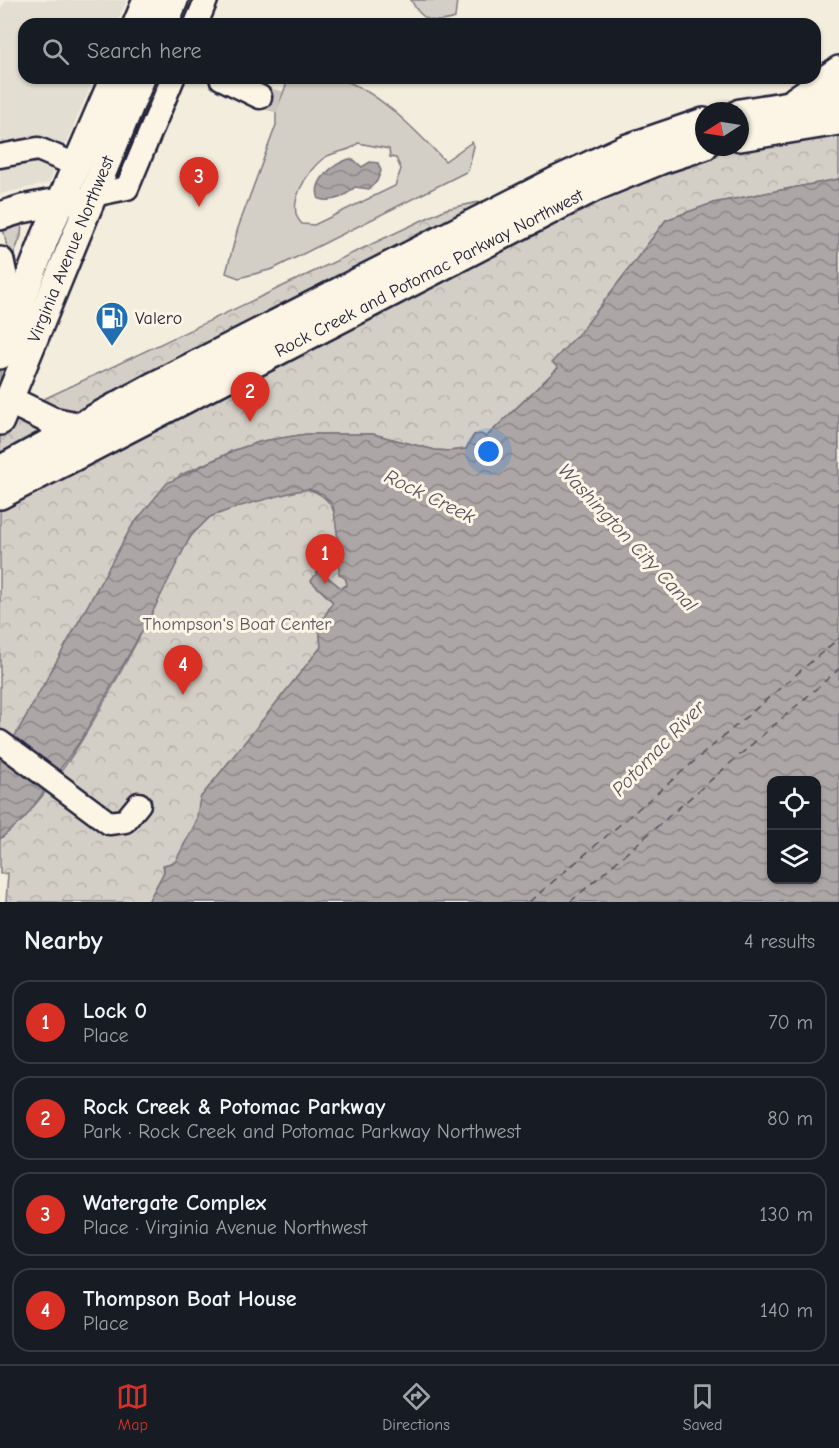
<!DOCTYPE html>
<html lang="en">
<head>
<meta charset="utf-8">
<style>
  body { margin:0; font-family:"Comic Neue",sans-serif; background:#20242c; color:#f1f3f6 }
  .controls { position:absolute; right:18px; bottom:18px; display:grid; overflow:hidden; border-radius:12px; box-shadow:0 2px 4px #0004 }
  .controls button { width:54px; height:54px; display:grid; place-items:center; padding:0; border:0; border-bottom:2px solid #363941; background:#171b24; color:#f1f3f6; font:30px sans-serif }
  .compass { position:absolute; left:695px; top:102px; width:54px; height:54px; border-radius:50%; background:#171b24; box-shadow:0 2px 4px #0004; rotate:258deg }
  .you { position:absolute; left:489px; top:452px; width:21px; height:21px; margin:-15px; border:4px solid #fff; border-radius:50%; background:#1a73e8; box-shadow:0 0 0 9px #1a73e833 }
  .badge { display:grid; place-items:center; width:39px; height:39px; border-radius:50%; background:#d93025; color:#fff; font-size:20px; font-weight:700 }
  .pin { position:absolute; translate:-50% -50px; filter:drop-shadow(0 2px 3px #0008) }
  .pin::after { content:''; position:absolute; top:32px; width:21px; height:18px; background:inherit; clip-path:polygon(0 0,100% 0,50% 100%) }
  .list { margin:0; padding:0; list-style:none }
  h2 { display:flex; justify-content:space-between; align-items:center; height:78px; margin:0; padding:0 24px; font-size:26px }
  h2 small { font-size:20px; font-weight:400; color:#9ea1a6 }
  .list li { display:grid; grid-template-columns:39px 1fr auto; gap:18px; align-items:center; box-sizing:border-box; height:84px; margin:0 12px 12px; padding:0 12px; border:2px solid #363941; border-radius:18px }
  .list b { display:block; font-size:22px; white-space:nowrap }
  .list p { margin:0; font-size:20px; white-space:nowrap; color:#9ea1a6 }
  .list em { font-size:20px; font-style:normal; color:#9ea1a6 }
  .icon { flex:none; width:33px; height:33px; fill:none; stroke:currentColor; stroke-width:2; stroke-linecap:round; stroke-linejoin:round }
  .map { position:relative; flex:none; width:839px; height:902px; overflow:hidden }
  .search { position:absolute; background:#171b24; box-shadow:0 2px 4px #0004; left:18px; right:18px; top:18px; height:66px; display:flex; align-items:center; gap:15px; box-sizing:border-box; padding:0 21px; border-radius:18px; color:#9ea1a6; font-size:22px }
  .sheet { height:462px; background:#171b24 }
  nav { display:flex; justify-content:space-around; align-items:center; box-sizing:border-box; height:84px; border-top:2px solid #363941; background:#171b24; font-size:16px; color:#9ea1a6 }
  nav a { display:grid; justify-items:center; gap:3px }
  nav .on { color:#d93025 }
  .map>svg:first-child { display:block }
  .built { fill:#e3ded2 }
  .grass { fill:#d4cfc6; stroke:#7b7880; stroke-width:1.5; fill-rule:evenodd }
  .forest { fill:url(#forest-crowns); stroke:#7b7880; stroke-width:1.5; fill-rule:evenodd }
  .water { fill:url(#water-waves); stroke:#75727b; stroke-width:1.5; fill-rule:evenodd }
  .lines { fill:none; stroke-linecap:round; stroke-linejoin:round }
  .ferry { stroke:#525160; stroke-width:1.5; stroke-dasharray:8 6; stroke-linecap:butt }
  .minor-tunnel { stroke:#c9c4bd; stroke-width:22; stroke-dasharray:22 11; stroke-linecap:butt }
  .minor-casing { stroke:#22223b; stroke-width:27 }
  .major-casing { stroke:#22223b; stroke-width:32 }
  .highway-casing { stroke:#22223b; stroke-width:36 }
  .minor { stroke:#fcf5e5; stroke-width:22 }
  .major { stroke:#fcf5e5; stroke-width:27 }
  .highway { stroke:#fcf5e5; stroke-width:32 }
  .labels { text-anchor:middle; stroke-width:6; stroke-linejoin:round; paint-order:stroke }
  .street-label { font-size:18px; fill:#22223b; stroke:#fcf5e5 }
  .poi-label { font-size:18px; fill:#22223b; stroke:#fcf5e5; text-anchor:start }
  .park-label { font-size:18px; fill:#575665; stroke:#fcf5e5 }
  .water-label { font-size:20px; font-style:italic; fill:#525160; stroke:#fcf5e5 }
</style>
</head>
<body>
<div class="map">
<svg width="839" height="902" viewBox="0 0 839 902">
  <defs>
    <pattern id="forest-crowns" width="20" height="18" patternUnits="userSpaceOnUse" patternTransform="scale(1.5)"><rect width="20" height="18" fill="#d4cfc6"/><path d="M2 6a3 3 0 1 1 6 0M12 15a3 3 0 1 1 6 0" fill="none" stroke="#b6b1ab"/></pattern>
    <pattern id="water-waves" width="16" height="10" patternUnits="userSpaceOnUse" patternTransform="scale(1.5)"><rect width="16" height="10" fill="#aca7a6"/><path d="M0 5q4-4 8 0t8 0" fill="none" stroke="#8c8888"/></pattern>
  </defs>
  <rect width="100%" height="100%" fill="#f3edde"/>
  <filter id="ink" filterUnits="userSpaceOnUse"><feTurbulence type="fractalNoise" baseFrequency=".0167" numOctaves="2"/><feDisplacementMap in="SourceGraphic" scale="12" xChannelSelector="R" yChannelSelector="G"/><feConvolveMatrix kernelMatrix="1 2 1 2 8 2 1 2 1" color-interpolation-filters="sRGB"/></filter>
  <g filter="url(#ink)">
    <!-- built -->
    <path class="built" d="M 7,0 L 127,0 L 116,24 L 24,24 L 24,78 L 94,78 L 49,183 L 0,194 L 0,9 Z"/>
    <!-- grass -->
    <path class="grass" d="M 411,0 L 457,0 L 455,18 C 432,25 421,20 411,0 Z
      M 289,78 C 304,78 326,74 340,79 C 379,91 417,132 445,161 L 472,142 L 474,146 L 468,171 L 273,269 L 239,278 L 226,273 L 238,228 L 276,125 L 276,111 ZM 358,143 L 389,149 L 390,157 L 396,158 L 401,169 L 395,186 L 314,225 L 302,224 C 284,207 308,169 324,158 C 335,150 349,153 358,143 Z"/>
    <!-- forest -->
    <path class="forest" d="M 839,82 L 839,179 L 713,203 L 666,220 L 583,329 L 553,362 L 559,367 L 486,437 L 474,435 L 466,449 L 449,451 L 435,450 L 373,434 L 307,434 L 262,441 L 235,450 L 180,475 L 132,526 L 0,763 L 0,339 L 25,408 L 446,209 L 498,198 L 706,110 L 799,87 ZM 704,111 L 740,111 L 740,147 L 704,147 Z
      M 22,223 L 21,236 L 10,263 L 3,227 Z
      M 308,489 C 342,500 337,528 338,558 C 338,568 346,575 347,585 L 341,588 L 319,570 L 312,582 L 333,602 L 319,626 L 321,647 L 200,798 C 202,820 187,843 175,862 L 163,865 L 164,872 L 148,902 L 6,902 L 8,873 L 0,874 L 0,839 C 66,785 110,691 150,617 C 165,589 184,532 211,516 C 234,504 282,493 308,489 Z"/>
    <!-- water -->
    <path class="water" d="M 349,159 L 354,160 L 362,167 L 370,162 L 378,163 L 381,171 L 377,181 L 369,189 L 355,187 C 345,197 334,203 319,199 C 311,181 334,164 349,159 Z
      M 839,179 L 839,902 L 148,902 L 164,872 L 164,865 L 175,862 L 196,822 L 200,798 L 321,647 L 319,626 L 333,602 L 311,581 L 319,570 L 341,588 L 347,585 L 346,579 L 339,574 L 339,546 L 333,505 L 323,494 L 308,489 L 297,491 L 237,507 L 210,517 L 190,537 L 151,615 L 81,740 L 25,818 L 0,839 L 0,763 L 132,526 L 167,483 L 235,450 L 262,441 L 307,434 L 373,434 L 435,450 L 449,451 L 466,449 L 474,435 L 481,434 L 486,437 L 558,368 L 552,362 L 583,329 L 666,220 L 713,203 ZM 772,780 L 816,780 L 816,880 L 772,880 Z"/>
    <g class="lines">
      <!-- ferry -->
      <path class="ferry" d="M 529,902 L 839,638
        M 570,902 L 839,669"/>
      <!-- minor-tunnel -->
      <path class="minor-tunnel" d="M 260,97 L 280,102"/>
      <!-- minor casing -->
      <g class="minor-casing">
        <path id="minor" d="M 196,24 L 206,0
          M 221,78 L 260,97
          M 0,156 L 38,149 L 76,165
          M 93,195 L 127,188 L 173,78
          M 0,742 L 109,823 L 125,821 L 139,804"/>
      </g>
      <!-- major casing -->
      <g class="major-casing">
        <g id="major">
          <path d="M 137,24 L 147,0"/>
          <path d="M 164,24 L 174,0"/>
          <path d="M 796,100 L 839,70"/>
          <path d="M 740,113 L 839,97"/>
          <path d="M 740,137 L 839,121"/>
          <path d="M 0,216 L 22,209 L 74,199"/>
          <path d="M 0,261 L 11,314"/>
          <path d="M 0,355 L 45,238 L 114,78"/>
          <path d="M 9,400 L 52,421 L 81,427"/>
          <path id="s1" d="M 0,421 L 141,78"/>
          <path d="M 0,470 L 152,387 L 558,180 L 625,149 L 704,122"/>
          <path id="s2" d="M 0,495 L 595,187 L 661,160 L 704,146"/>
        </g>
      </g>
      <!-- highway casing -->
      <g class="highway-casing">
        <path id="highway" d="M 0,294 L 10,308"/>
      </g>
      <!-- minor -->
      <use href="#minor" class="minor"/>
      <!-- major -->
      <use href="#major" class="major"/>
      <!-- highway -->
      <use href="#highway" class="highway"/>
    </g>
  </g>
  <!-- icons -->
  <defs>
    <g id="fuel-pin" transform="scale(1.725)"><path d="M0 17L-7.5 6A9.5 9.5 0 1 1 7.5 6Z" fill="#1f6fb2" stroke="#fcf5e5"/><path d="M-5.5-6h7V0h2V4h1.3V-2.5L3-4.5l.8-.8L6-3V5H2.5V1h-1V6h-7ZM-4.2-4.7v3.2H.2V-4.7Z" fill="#fff"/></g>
  </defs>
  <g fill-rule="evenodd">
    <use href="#fuel-pin" x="112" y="318"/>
  </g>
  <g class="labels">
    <!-- street labels -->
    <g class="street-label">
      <text dy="6" stroke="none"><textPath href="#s1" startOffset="186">Virginia Avenue Northwest</textPath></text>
      <text dy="6" stroke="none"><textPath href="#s2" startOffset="483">Rock Creek and Potomac Parkway Northwest</textPath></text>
    </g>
    <!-- poi labels -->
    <g class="poi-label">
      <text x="135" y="324">Valero</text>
    </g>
    <!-- park labels -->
    <g class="park-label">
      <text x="237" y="630">Thompson's Boat Center</text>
    </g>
    <!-- water labels -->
    <g class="water-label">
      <text transform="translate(430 496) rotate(26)" y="7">Rock Creek</text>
      <text transform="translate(628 537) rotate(47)" y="7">Washington City Canal</text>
      <text transform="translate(658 748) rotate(-46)" y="7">Potomac River</text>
    </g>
  </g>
</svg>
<div class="controls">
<button><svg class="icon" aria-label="locate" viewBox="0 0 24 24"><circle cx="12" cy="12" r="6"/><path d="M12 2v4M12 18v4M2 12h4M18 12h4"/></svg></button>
<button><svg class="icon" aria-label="layers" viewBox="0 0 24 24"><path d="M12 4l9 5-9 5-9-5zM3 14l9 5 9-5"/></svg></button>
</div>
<svg class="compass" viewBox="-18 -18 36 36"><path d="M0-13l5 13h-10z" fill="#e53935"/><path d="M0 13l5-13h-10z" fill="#9ea1a6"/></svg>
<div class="you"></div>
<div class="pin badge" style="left:325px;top:584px">1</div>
<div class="pin badge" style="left:250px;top:422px">2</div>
<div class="pin badge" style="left:199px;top:207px">3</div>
<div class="pin badge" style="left:183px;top:695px">4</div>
<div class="search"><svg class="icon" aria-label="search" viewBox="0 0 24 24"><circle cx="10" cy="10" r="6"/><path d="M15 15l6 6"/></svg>Search here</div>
</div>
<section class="sheet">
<h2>Nearby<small>4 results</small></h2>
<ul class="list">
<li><span class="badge">1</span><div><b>Lock 0</b><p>Place</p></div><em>70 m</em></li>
<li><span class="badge">2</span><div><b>Rock Creek &amp; Potomac Parkway</b><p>Park · Rock Creek and Potomac Parkway Northwest</p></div><em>80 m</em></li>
<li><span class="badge">3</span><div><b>Watergate Complex</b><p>Place · Virginia Avenue Northwest</p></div><em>130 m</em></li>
<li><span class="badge">4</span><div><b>Thompson Boat House</b><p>Place</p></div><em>140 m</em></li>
</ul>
</section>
<nav>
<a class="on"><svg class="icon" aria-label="map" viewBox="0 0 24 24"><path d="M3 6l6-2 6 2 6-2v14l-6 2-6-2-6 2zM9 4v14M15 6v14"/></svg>Map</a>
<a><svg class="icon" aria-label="directions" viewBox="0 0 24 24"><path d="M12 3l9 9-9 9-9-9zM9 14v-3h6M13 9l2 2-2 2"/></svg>Directions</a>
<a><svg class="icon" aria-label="saved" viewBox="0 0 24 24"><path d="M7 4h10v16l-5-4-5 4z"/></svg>Saved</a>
</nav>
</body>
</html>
